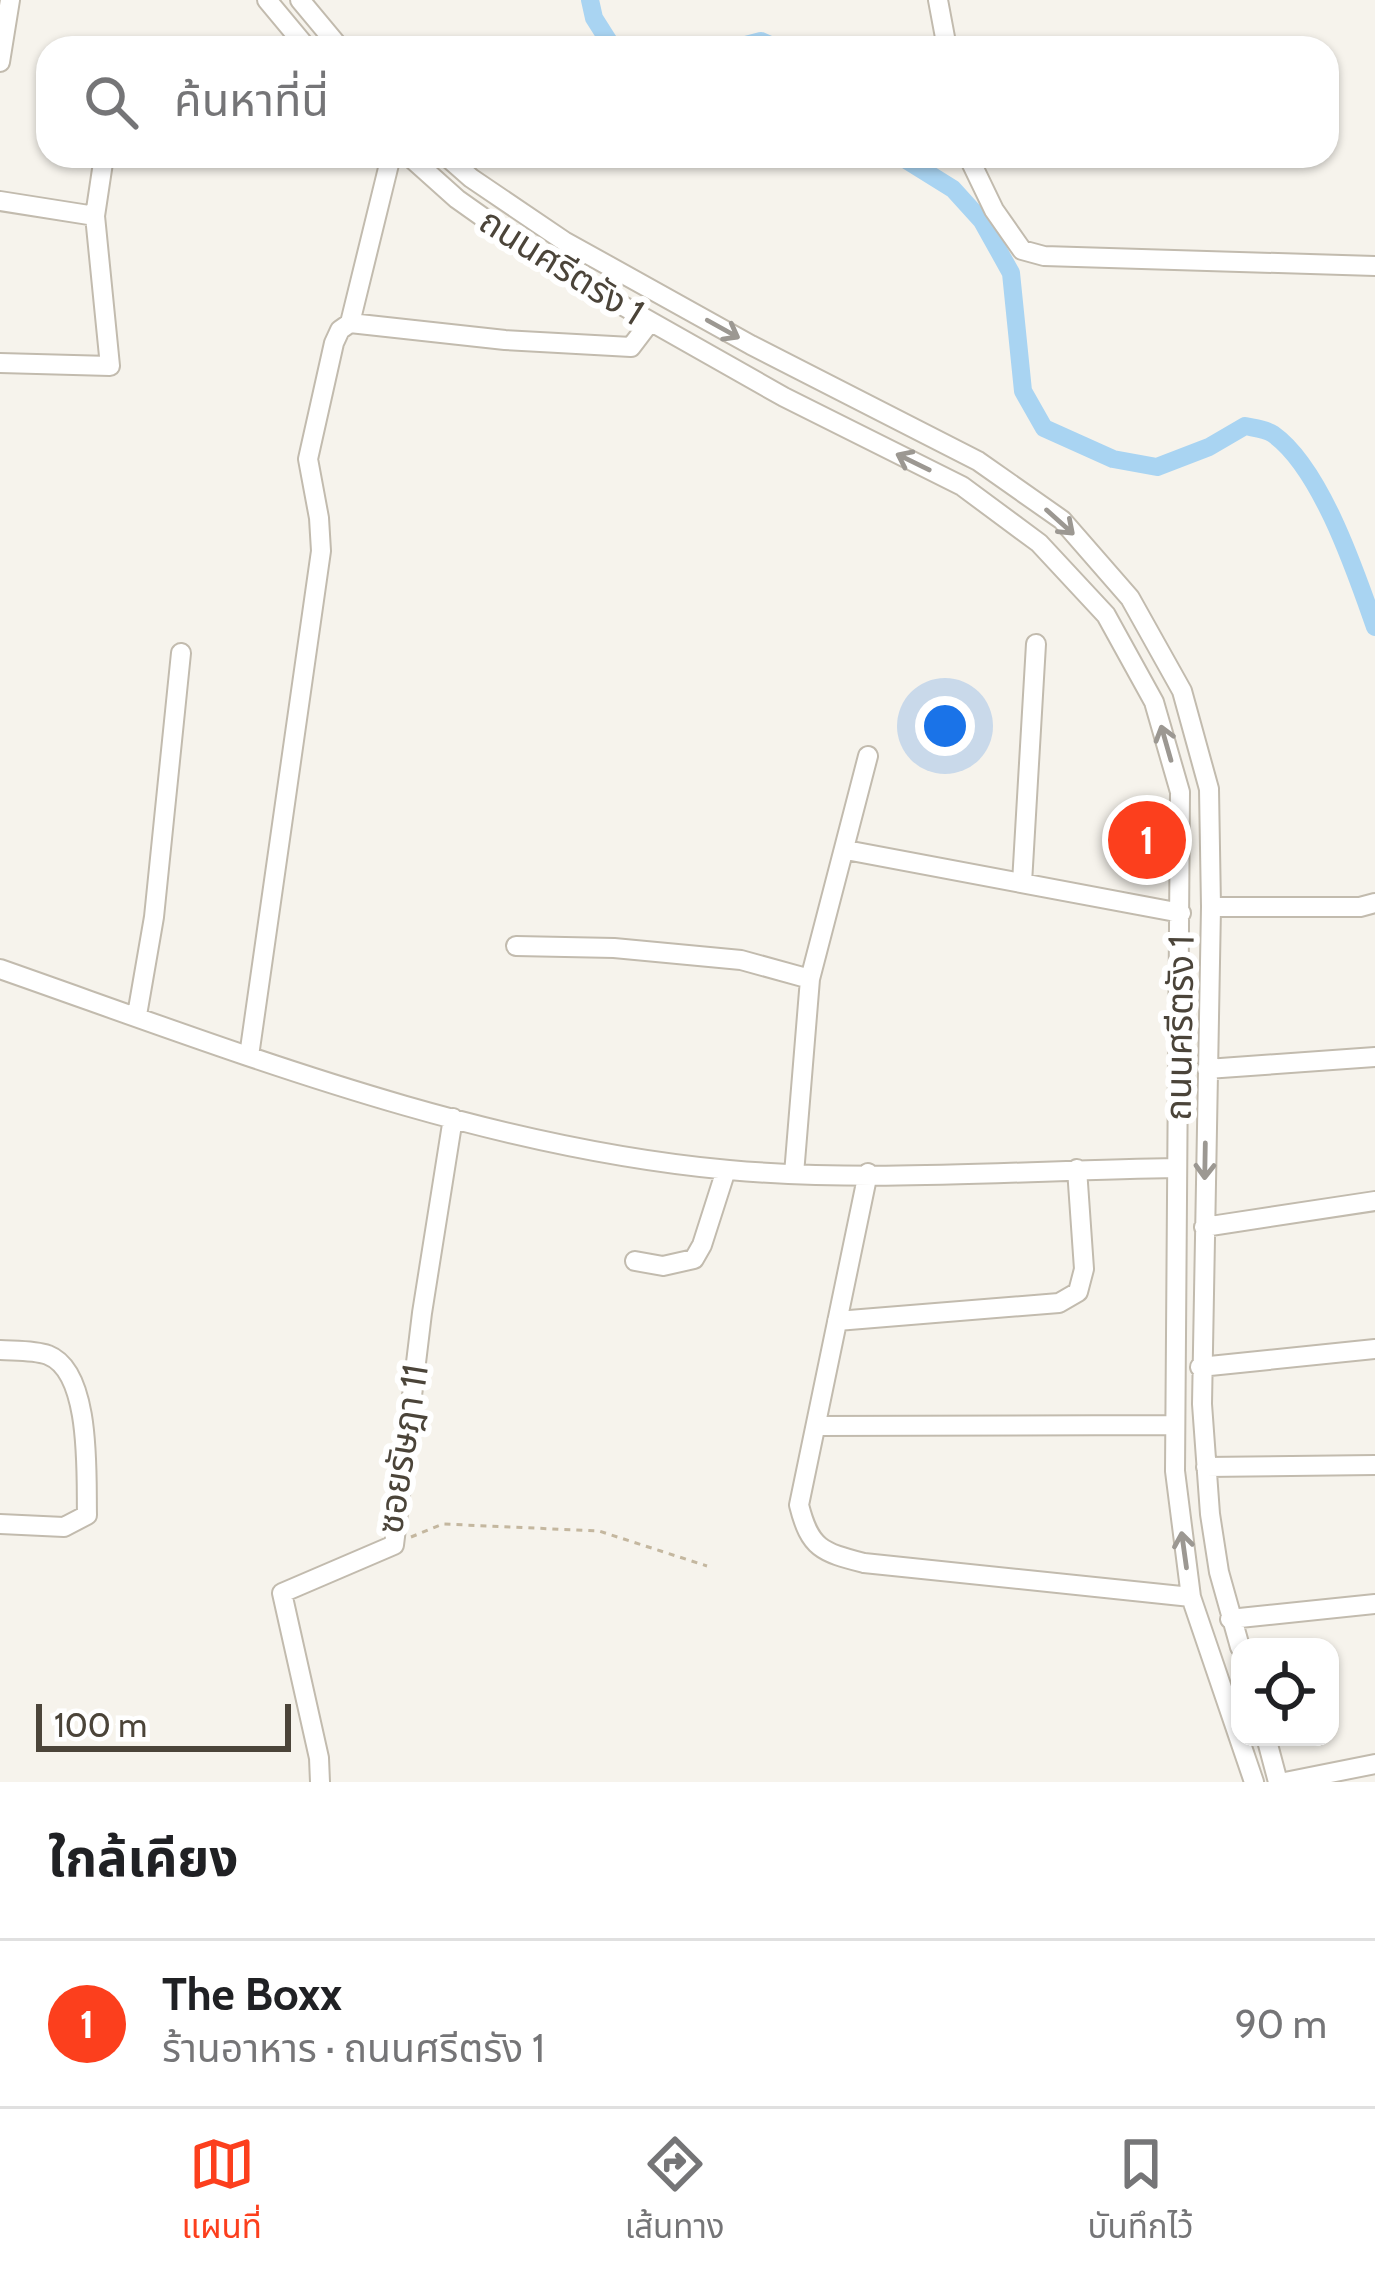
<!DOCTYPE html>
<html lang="th">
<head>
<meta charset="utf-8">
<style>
  body { margin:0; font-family:Cabin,"Noto Sans Thai",sans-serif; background:#f2f2f2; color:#202124 }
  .controls { position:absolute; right:36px; bottom:36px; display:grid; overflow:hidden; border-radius:24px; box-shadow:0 3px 9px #0004 }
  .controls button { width:108px; height:108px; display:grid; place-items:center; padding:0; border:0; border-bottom:3px solid #e0e0e0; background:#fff; color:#202124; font:60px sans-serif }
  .scale { position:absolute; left:36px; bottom:30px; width:255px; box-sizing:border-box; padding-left:12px; border:6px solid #4b4439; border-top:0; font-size:33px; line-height:42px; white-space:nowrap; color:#4b4439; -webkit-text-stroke:9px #fff; paint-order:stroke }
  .you { position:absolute; left:945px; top:726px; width:42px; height:42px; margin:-30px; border:9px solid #fff; border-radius:50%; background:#1a73e8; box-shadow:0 0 0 18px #1a73e833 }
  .badge { display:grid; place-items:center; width:78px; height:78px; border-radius:50%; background:#fc3f1d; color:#fff; font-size:39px; font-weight:700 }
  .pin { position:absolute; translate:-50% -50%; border:6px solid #fff; box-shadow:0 3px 12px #0006 }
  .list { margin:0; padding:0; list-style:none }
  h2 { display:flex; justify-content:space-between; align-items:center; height:156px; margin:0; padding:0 48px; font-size:51px }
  h2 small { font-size:39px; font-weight:400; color:#757577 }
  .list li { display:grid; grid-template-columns:78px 1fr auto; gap:36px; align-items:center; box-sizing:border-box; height:168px; padding:0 48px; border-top:3px solid #e0e0e0 }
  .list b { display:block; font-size:45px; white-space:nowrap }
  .list p { margin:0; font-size:39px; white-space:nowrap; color:#757577 }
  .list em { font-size:39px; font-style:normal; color:#757577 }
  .icon { flex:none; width:66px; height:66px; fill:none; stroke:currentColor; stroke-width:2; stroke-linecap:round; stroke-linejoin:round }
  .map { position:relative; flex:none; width:1375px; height:1782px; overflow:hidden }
  .search { position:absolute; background:#fff; box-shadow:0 3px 9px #0004; left:36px; right:36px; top:36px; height:132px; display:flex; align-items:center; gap:30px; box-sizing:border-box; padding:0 42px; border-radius:36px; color:#757577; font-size:45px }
  .sheet { height:324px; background:#fff }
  nav { display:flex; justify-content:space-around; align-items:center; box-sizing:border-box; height:168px; border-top:3px solid #e0e0e0; background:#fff; font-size:33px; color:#757577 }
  nav a { display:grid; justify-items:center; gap:6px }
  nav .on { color:#fc3f1d }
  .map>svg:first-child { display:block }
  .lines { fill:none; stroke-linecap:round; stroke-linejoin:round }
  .canal { stroke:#a9d4f2; stroke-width:18 }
  .minor-casing { stroke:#c2bbae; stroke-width:22 }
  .path { stroke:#c4b79f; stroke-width:3; stroke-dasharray:6 6; stroke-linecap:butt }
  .minor { stroke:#fff; stroke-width:18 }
  .oneway { stroke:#9c9892 }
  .labels { text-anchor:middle; stroke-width:12; stroke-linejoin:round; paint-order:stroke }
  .street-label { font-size:36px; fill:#4b4439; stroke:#fff }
</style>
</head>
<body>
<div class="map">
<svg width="1375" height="1782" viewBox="0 0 1375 1782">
  <rect width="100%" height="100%" fill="#f6f3ec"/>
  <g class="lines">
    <!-- canal -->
    <path class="canal" d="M 590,0 L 594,18 L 613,48
      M 734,48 L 761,41 L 777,48
      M 900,156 L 953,189 L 982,221 L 1011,273 L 1023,391 L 1044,428 L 1113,459 L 1157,467 L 1209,447 L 1245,426 C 1254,428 1266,429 1273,434 C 1321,468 1356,573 1375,627"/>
    <!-- minor casing -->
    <g class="minor-casing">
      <path id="minor" d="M 267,0 L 307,48
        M 300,0 L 340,48
        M 938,0 L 947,48
        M 0,62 L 10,0
        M 409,156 L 457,199 L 549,264 L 784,397 L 962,486 L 1039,543 L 1106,615 L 1154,702 L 1180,792 L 1175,1471 L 1191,1597 L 1254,1782
        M 446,156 L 471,178 L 564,241 L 751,345 L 978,461 L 1062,520 L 1130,598 L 1182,691 L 1209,789 L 1211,907 L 1202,1404 L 1210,1514 L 1219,1572 L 1240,1647
        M 968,156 L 994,210 L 1022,250 L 1044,256 L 1375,266
        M 0,201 L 95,216
        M 350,323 L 505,340 L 631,347 L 650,322
        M 0,363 L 110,366 L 95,216 L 104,156
        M 846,850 L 1181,913
        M 1022,883 L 1036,644
        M 1211,907 L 1360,907 L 1375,903
        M 516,946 L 614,948 L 741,960 L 810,979
        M 0,969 C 237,1052 477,1147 729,1170 C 874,1183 1030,1170 1176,1168
        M 137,1015 L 154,917 L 181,653
        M 249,1056 L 321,551 L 319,518 L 308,459 L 334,343 L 340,330 L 350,323 L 391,156
        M 1207,1069 L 1375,1057
        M 868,1173 L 799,1505 C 810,1549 822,1552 864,1563 L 1191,1597
        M 794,1174 L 810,979 L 868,756
        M 1204,1227 L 1375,1201
        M 635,1261 L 663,1266 L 694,1259 L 702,1245 L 726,1170
        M 837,1321 L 1059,1303 L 1078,1292 L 1084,1269 L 1077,1169
        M 0,1350 C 15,1351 34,1350 48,1355 C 92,1372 86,1476 87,1515 L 64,1527 L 0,1524
        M 1200,1367 L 1375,1349
        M 816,1426 L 1174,1425
        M 1206,1467 L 1375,1465
        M 1230,1619 L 1375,1604
        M 1266,1737 L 1278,1782
        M 320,1782 L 319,1758 L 282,1593 L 394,1545 L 422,1313 L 453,1118
        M 1285,1782 L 1375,1764"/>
    </g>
    <!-- path -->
    <path class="path" d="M 411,1537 L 443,1524 L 599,1531 L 707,1566"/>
    <!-- minor -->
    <use href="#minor" class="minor"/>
  </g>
  <!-- one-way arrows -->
  <defs><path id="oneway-shaft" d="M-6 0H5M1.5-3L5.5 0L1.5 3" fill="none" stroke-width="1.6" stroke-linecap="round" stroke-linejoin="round" transform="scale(3)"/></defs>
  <g class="oneway">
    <use href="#oneway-shaft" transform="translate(723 329) rotate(29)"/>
    <use href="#oneway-shaft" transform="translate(913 462) rotate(-154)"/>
    <use href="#oneway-shaft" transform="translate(1060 522) rotate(42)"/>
    <use href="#oneway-shaft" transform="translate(1166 743) rotate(-106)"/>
    <use href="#oneway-shaft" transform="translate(1205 1161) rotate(91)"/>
    <use href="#oneway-shaft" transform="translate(1184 1550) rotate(-98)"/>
  </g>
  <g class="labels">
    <!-- street labels -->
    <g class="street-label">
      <text transform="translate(562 266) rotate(32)" y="13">ถนนศรีตรัง 1</text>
      <text transform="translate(1179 1028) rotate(-89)" y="13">ถนนศรีตรัง 1</text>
      <text transform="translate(402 1449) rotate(-81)" y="13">ซอยรัษฎา 11</text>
    </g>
  </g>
</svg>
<div class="controls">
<button><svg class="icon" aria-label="locate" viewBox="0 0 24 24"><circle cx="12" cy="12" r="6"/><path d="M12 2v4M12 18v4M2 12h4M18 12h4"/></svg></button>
</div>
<div class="scale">100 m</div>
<div class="you"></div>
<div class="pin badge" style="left:1147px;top:840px">1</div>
<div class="search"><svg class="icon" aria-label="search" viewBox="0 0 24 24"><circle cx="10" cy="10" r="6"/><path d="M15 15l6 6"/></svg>ค้นหาที่นี่</div>
</div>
<section class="sheet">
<h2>ใกล้เคียง<small></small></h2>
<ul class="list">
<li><span class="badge">1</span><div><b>The Boxx</b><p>ร้านอาหาร · ถนนศรีตรัง 1</p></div><em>90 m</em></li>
</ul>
</section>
<nav>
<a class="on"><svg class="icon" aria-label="map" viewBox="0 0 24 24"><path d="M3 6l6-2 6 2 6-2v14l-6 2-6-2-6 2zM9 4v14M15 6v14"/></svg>แผนที่</a>
<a><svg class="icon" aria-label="directions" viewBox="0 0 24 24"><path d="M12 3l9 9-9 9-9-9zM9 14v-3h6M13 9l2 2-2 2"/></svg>เส้นทาง</a>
<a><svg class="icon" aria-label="saved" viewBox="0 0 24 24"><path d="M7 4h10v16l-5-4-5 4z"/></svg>บันทึกไว้</a>
</nav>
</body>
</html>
